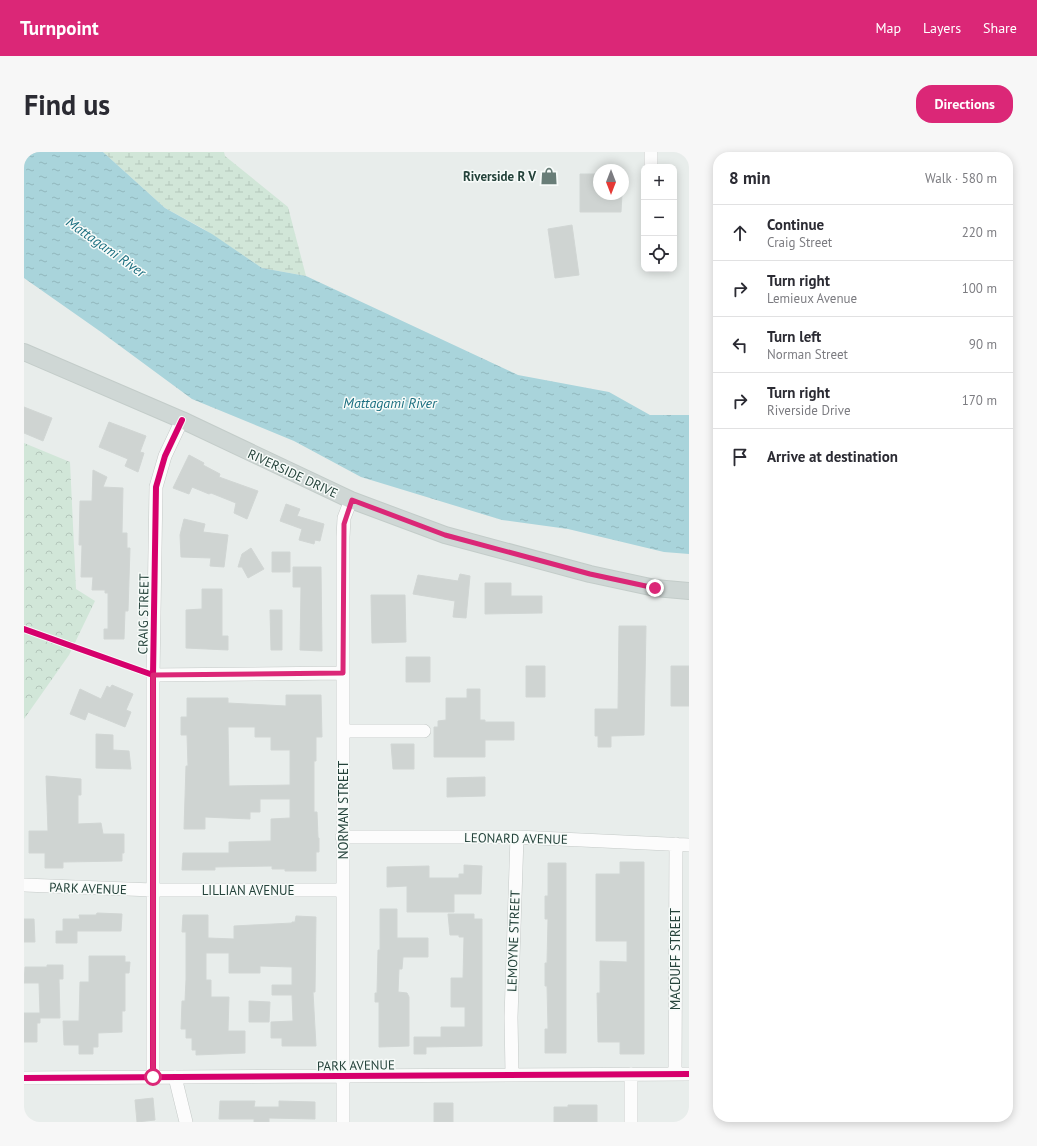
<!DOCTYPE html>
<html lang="en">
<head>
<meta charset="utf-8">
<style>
  body { margin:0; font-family:"PT Sans",sans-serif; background:#f7f7f7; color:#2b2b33 }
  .controls { position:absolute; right:12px; top:12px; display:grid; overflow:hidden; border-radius:8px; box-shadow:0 2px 10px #0003 }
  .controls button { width:36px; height:36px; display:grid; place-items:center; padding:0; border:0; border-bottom:1px solid #e1e1e2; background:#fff; color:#2b2b33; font:20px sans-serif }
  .compass { position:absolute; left:569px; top:12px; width:36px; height:36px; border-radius:50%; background:#fff; box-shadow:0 2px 10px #0003; rotate:180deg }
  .stop { position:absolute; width:12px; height:12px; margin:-9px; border:3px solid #db2777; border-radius:50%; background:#fff }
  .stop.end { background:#db2777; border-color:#fff; box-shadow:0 1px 4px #0008 }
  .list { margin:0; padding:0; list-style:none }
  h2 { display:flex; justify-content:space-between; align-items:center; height:52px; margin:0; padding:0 16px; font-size:17px }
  h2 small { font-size:13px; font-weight:400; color:#7c7c81 }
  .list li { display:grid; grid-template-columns:26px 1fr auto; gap:12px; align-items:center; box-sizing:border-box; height:56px; padding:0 16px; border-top:1px solid #e1e1e2 }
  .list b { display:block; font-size:15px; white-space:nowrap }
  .list p { margin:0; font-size:13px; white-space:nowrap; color:#7c7c81 }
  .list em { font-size:13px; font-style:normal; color:#7c7c81 }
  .icon { flex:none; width:22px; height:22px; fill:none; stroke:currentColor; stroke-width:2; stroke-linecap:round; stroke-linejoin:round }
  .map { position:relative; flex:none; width:665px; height:970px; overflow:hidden; border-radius:16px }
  header { display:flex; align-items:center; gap:24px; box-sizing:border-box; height:56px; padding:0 20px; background:#db2777; color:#fff }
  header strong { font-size:19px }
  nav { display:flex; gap:22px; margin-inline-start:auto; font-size:14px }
  .intro { display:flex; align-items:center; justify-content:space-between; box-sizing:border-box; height:96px; padding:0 24px }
  h1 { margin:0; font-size:28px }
  .button { padding:10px 18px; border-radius:16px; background:#db2777; color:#fff; font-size:14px; font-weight:700 }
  main { display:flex; gap:24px; padding:0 24px }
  aside { flex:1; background:#fff; border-radius:16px; box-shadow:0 2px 10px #0003 }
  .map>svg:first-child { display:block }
  .wetland { fill:url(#wetland-marsh) }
  .park { fill:url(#park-crowns) }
  .water { fill:url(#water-ripples) }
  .building { fill:#cfd4d2; stroke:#d1d6d4; fill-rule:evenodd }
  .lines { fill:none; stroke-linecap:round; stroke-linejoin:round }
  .minor-casing { stroke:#c5cac8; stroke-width:14 }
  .major-casing { stroke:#c3ccc9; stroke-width:18 }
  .minor { stroke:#fcfcfc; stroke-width:13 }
  .major { stroke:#cfd7d5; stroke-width:16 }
  .cycleway-casing { stroke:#f7fbf9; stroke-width:8 }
  .cycleway { stroke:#d6006c; stroke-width:6 }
  .route { stroke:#db2777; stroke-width:5 }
  .labels { text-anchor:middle; stroke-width:3; stroke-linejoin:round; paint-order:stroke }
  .poi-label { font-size:13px; font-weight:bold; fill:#24423a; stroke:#f7fbf9; text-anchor:end }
  .street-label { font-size:13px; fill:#24423a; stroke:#f7fbf9 }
  .water-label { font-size:14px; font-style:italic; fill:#1c6f80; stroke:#f7fbf9 }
</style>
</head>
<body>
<header>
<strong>Turnpoint</strong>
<nav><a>Map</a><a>Layers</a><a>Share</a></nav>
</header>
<div class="intro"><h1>Find us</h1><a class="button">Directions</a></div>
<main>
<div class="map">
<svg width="665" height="970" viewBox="0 0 665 970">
  <defs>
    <pattern id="wetland-marsh" width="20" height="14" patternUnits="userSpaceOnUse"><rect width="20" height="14" fill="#d1e6d8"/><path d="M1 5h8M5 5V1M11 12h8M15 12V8" fill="none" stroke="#b3c6ba"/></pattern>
    <pattern id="park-crowns" width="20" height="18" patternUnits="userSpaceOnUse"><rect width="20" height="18" fill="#d1e6d8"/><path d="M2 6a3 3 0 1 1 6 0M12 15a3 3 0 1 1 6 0" fill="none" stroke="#b3c6ba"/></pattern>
    <pattern id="water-ripples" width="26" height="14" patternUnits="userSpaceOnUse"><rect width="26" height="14" fill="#a9d4db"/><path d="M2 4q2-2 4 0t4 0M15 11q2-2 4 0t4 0" fill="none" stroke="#91b7bd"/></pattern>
  </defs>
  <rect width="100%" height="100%" fill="#e8edeb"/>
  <!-- wetland -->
  <path class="wetland" d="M 79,0 L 200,0 L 201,4 L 264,55 L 282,124 L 238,116 L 178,76 L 141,56 Z"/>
  <!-- park -->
  <path class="park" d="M 0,291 L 46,310 L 52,437 L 71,449 L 45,503 L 0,567 Z"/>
  <!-- water -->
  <path class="water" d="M 0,0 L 79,0 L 141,56 L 188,82 L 238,116 L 282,124 L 494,223 L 585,240 L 626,263 L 665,263 L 665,402 L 640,400 L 544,377 L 478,368 L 337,325 L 270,289 L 168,247 L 77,180 L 0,126 Z"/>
  <!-- building -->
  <path class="building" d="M 556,22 L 575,22 L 575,42 L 598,42 L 597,60 L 556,60 Z
    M 548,73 L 555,123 L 531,126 L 524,77 Z
    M 0,255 L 28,266 L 19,289 L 0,281 Z
    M 85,270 L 122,284 L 116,300 L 120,301 L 114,320 L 101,314 L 104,307 L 75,295 Z
    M 165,303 L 180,311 L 179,313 L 196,322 L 195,325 L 234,339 L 223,367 L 210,361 L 212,351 L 187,341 L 185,342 L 168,335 L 165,342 L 149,336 Z
    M 69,318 L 83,325 L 79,335 L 99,336 L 98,381 L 103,381 L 103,396 L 106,396 L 104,459 L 101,459 L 100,487 L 80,487 L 80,477 L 84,477 L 84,441 L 81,441 L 81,438 L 68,438 L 69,425 L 57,425 L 58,393 L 55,393 L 56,349 L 68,349 Z
    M 262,352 L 276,357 L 273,364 L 300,372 L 296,389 L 291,388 L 290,392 L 275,388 L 278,377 L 256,369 Z
    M 160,367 L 181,372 L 179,380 L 204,383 L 200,415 L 186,414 L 187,406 L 157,405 L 156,383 Z
    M 227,396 L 240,417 L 224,426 L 218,415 L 214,415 L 218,402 Z
    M 248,400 L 266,400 L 266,420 L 248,420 Z
    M 269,415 L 297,415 L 298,499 L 276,498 L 277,435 L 269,435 Z
    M 436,422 L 446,424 L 442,466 L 429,465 L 431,449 L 389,442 L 394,423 L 434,429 Z
    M 461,431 L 487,431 L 487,444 L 518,444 L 518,461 L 461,462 Z
    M 178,437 L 198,437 L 198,484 L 204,484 L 204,498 L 162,496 L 162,458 L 178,457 Z
    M 347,443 L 381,443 L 382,490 L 348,491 Z
    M 246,458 L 258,458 L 258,498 L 247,498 Z
    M 595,474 L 622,474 L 620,583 L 587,584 L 587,595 L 574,595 L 574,584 L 571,584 L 571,557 L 594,557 Z
    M 382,505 L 406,505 L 406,530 L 382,530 Z
    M 502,514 L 521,514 L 521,545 L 502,545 Z
    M 647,514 L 665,514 L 665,554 L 647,554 Z
    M 88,533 L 109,542 L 102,558 L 107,560 L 101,575 L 64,560 L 61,568 L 46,562 L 56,537 L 77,547 L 83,534 L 86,536 Z
    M 443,537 L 456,537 L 456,568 L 461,568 L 461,570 L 490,570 L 490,588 L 461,588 L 461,605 L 410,605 L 410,575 L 414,575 L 414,569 L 422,568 L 422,546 L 443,546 Z
    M 262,543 L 297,543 L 298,585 L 292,585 L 292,609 L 290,609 L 290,660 L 293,660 L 294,686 L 295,686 L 295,700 L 292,700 L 292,719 L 261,719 L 261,717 L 248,717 L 248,714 L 191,715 L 191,718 L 158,718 L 159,701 L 205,701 L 205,690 L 247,689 L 247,667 L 266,666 L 266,647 L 236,647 L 236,660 L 226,660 L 226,667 L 181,665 L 181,677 L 160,677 L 162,614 L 164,614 L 163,583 L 157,583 L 157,565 L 163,565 L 163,546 L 204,546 L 204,551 L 262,554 ZM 204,575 L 231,575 L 231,585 L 247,585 L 247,598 L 266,598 L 266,633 L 205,634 Z
    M 72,582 L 89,583 L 89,598 L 105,599 L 107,617 L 72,616 Z
    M 367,592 L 390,592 L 390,617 L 369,617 Z
    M 22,624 L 57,627 L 57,643 L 54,643 L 54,672 L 77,671 L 79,682 L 100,682 L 100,701 L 98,701 L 98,709 L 39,710 L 39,716 L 21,716 L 21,701 L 5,701 L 5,679 L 24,679 Z
    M 461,625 L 461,644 L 423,645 L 423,626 Z
    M 596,710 L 620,710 L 620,902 L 596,902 L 596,890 L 574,890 L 573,841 L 576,841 L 576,809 L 603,810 L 603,789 L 572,789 L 572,722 L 596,722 Z
    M 524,711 L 542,711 L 542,901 L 521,901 L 521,877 L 524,877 L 523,834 L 521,834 L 521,811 L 523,811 L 524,767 L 521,767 L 521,744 L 524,744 Z
    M 440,713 L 458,714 L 457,742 L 430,742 L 430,760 L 383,760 L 383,734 L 363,735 L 363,715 L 405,714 L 405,726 L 435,726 L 435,722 L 440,722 Z
    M 356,757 L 373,757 L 373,786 L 404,786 L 404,805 L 379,805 L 378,817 L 375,817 L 374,840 L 383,841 L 385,845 L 385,894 L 355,895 L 355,850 L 351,850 L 351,841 L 353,841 L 354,798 L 356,798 Z
    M 73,761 L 98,762 L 97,779 L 53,779 L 53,791 L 32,791 L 32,779 L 39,779 L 39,767 L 56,767 L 55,763 L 72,763 Z
    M 424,762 L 450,762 L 450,767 L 458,767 L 458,894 L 402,895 L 402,902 L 390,902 L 390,885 L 417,885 L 417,875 L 441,875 L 441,855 L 427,855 L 427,826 L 439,826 L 440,785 L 435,785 L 435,783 L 426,783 Z
    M 159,763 L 184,763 L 184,786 L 210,787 L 210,774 L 268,771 L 268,770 L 271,770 L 272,764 L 292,765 L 291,840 L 289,840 L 292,894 L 258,894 L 258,886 L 247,886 L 247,870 L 269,869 L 268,843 L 248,843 L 248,833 L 268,833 L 268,815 L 236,814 L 236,821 L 205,821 L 205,801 L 182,801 L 182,828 L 187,828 L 187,845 L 205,845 L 204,879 L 221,879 L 221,901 L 172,903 L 172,898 L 168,898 L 168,886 L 162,886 L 162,877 L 157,877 L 158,849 L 161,849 L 162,828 L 162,780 L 158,780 Z
    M 0,767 L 10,767 L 11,790 L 0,790 Z
    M 65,804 L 101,804 L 101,810 L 106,810 L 105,821 L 101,821 L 101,859 L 98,859 L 98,880 L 74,881 L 74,895 L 69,895 L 69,902 L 55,902 L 55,893 L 40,893 L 39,869 L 55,869 L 56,830 L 65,830 Z
    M 23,813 L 39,813 L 39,827 L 35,827 L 36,866 L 16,866 L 16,871 L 13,871 L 13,890 L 0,890 L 0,861 L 16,861 L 15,831 L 0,831 L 1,815 L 23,815 Z
    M 225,849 L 246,850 L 245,870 L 225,870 Z
    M 129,946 L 131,968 L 113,970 L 111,948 Z
    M 196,949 L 231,949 L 230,955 L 255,955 L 255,949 L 291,950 L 291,967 L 245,966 L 245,970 L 230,970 L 230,967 L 195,967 Z
    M 410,951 L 429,951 L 429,970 L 410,970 Z
    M 544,953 L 573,953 L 573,970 L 530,970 L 530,955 L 544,955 Z"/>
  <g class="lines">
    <!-- minor casing -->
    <g class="minor-casing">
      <path id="minor" d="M 627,0 L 627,15
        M 129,523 L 319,521
        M 319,579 L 400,579
        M 318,685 L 493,685 L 665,693
        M 0,733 L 129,738 L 319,738
        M 488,921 L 487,865 L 493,685
        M 651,921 L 652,692
        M 129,925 L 129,523 L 132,335 L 141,304 L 158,268
        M 151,925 L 162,970
        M 0,926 L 665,922
        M 319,970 L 319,385 L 320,366 L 327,348
        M 607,970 L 607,922"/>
    </g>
    <!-- major casing -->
    <g class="major-casing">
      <path id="major" d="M 0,200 L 158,268 L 327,348 L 421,383 L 566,422 L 631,436 L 665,439"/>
    </g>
    <!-- minor -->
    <use href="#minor" class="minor"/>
    <!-- major -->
    <use href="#major" class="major"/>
    <!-- cycleway casing -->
    <g class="cycleway-casing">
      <path id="cycleway" d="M 0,477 L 129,523
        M 129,925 L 129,523 L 132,335 L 141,304 L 158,268
        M 0,926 L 665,922"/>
    </g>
    <!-- cycleway -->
    <use href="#cycleway" class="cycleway"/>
  </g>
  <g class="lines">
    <!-- route -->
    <path class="route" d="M 129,925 L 129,523 L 319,521 L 320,372 L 328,348 L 421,383 L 566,422 L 631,436"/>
  </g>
  <!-- icons -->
  <defs>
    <g id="shop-bare" transform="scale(1.38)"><path d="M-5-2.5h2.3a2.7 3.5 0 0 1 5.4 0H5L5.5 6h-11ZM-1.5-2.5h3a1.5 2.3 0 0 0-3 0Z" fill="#697e78" stroke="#f7fbf9" stroke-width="2.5" paint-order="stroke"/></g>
  </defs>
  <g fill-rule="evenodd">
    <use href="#shop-bare" x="525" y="24"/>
  </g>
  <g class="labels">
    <!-- poi labels -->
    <g class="poi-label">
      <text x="512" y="29">Riverside R V</text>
    </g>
    <!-- street labels -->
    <g class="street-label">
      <text transform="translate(269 321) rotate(25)" y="5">RIVERSIDE DRIVE</text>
      <text transform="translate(119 462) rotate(-89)" y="5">CRAIG STREET</text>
      <text transform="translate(319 658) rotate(-90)" y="5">NORMAN STREET</text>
      <text transform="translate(492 686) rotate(1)" y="5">LEONARD AVENUE</text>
      <text transform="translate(64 736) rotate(2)" y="5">PARK AVENUE</text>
      <text x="224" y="743">LILLIAN AVENUE</text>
      <text transform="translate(489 789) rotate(-88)" y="5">LEMOYNE STREET</text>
      <text transform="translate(651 807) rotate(-90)" y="5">MACDUFF STREET</text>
      <text transform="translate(332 913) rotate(-1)" y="5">PARK AVENUE</text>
    </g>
    <!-- water labels -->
    <g class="water-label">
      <text transform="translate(82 95) rotate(35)" y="5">Mattagami River</text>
      <text x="366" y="256">Mattagami River</text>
    </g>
  </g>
</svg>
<div class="controls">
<button>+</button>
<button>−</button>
<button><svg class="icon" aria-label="locate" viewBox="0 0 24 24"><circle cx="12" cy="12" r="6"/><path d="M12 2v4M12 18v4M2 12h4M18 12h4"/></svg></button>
</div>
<svg class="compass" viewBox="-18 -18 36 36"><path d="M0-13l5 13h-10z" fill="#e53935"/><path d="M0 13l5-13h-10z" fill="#7c7c81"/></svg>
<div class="stop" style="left:129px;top:925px"></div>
<div class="stop end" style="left:631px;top:436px"></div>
</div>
<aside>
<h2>8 min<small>Walk · 580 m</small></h2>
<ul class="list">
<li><svg class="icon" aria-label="ahead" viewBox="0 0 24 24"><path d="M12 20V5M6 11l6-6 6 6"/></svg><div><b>Continue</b><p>Craig Street</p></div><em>220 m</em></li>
<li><svg class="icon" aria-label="right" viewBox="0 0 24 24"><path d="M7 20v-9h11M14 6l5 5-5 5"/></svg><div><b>Turn right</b><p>Lemieux Avenue</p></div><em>100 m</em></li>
<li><svg class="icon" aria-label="left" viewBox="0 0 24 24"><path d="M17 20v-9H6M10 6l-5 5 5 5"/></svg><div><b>Turn left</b><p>Norman Street</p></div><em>90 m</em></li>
<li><svg class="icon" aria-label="right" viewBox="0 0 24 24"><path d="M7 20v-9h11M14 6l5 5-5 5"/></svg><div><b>Turn right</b><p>Riverside Drive</p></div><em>170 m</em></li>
<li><svg class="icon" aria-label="arrive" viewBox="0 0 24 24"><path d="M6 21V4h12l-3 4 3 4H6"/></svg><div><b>Arrive at destination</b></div></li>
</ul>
</aside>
</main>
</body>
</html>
